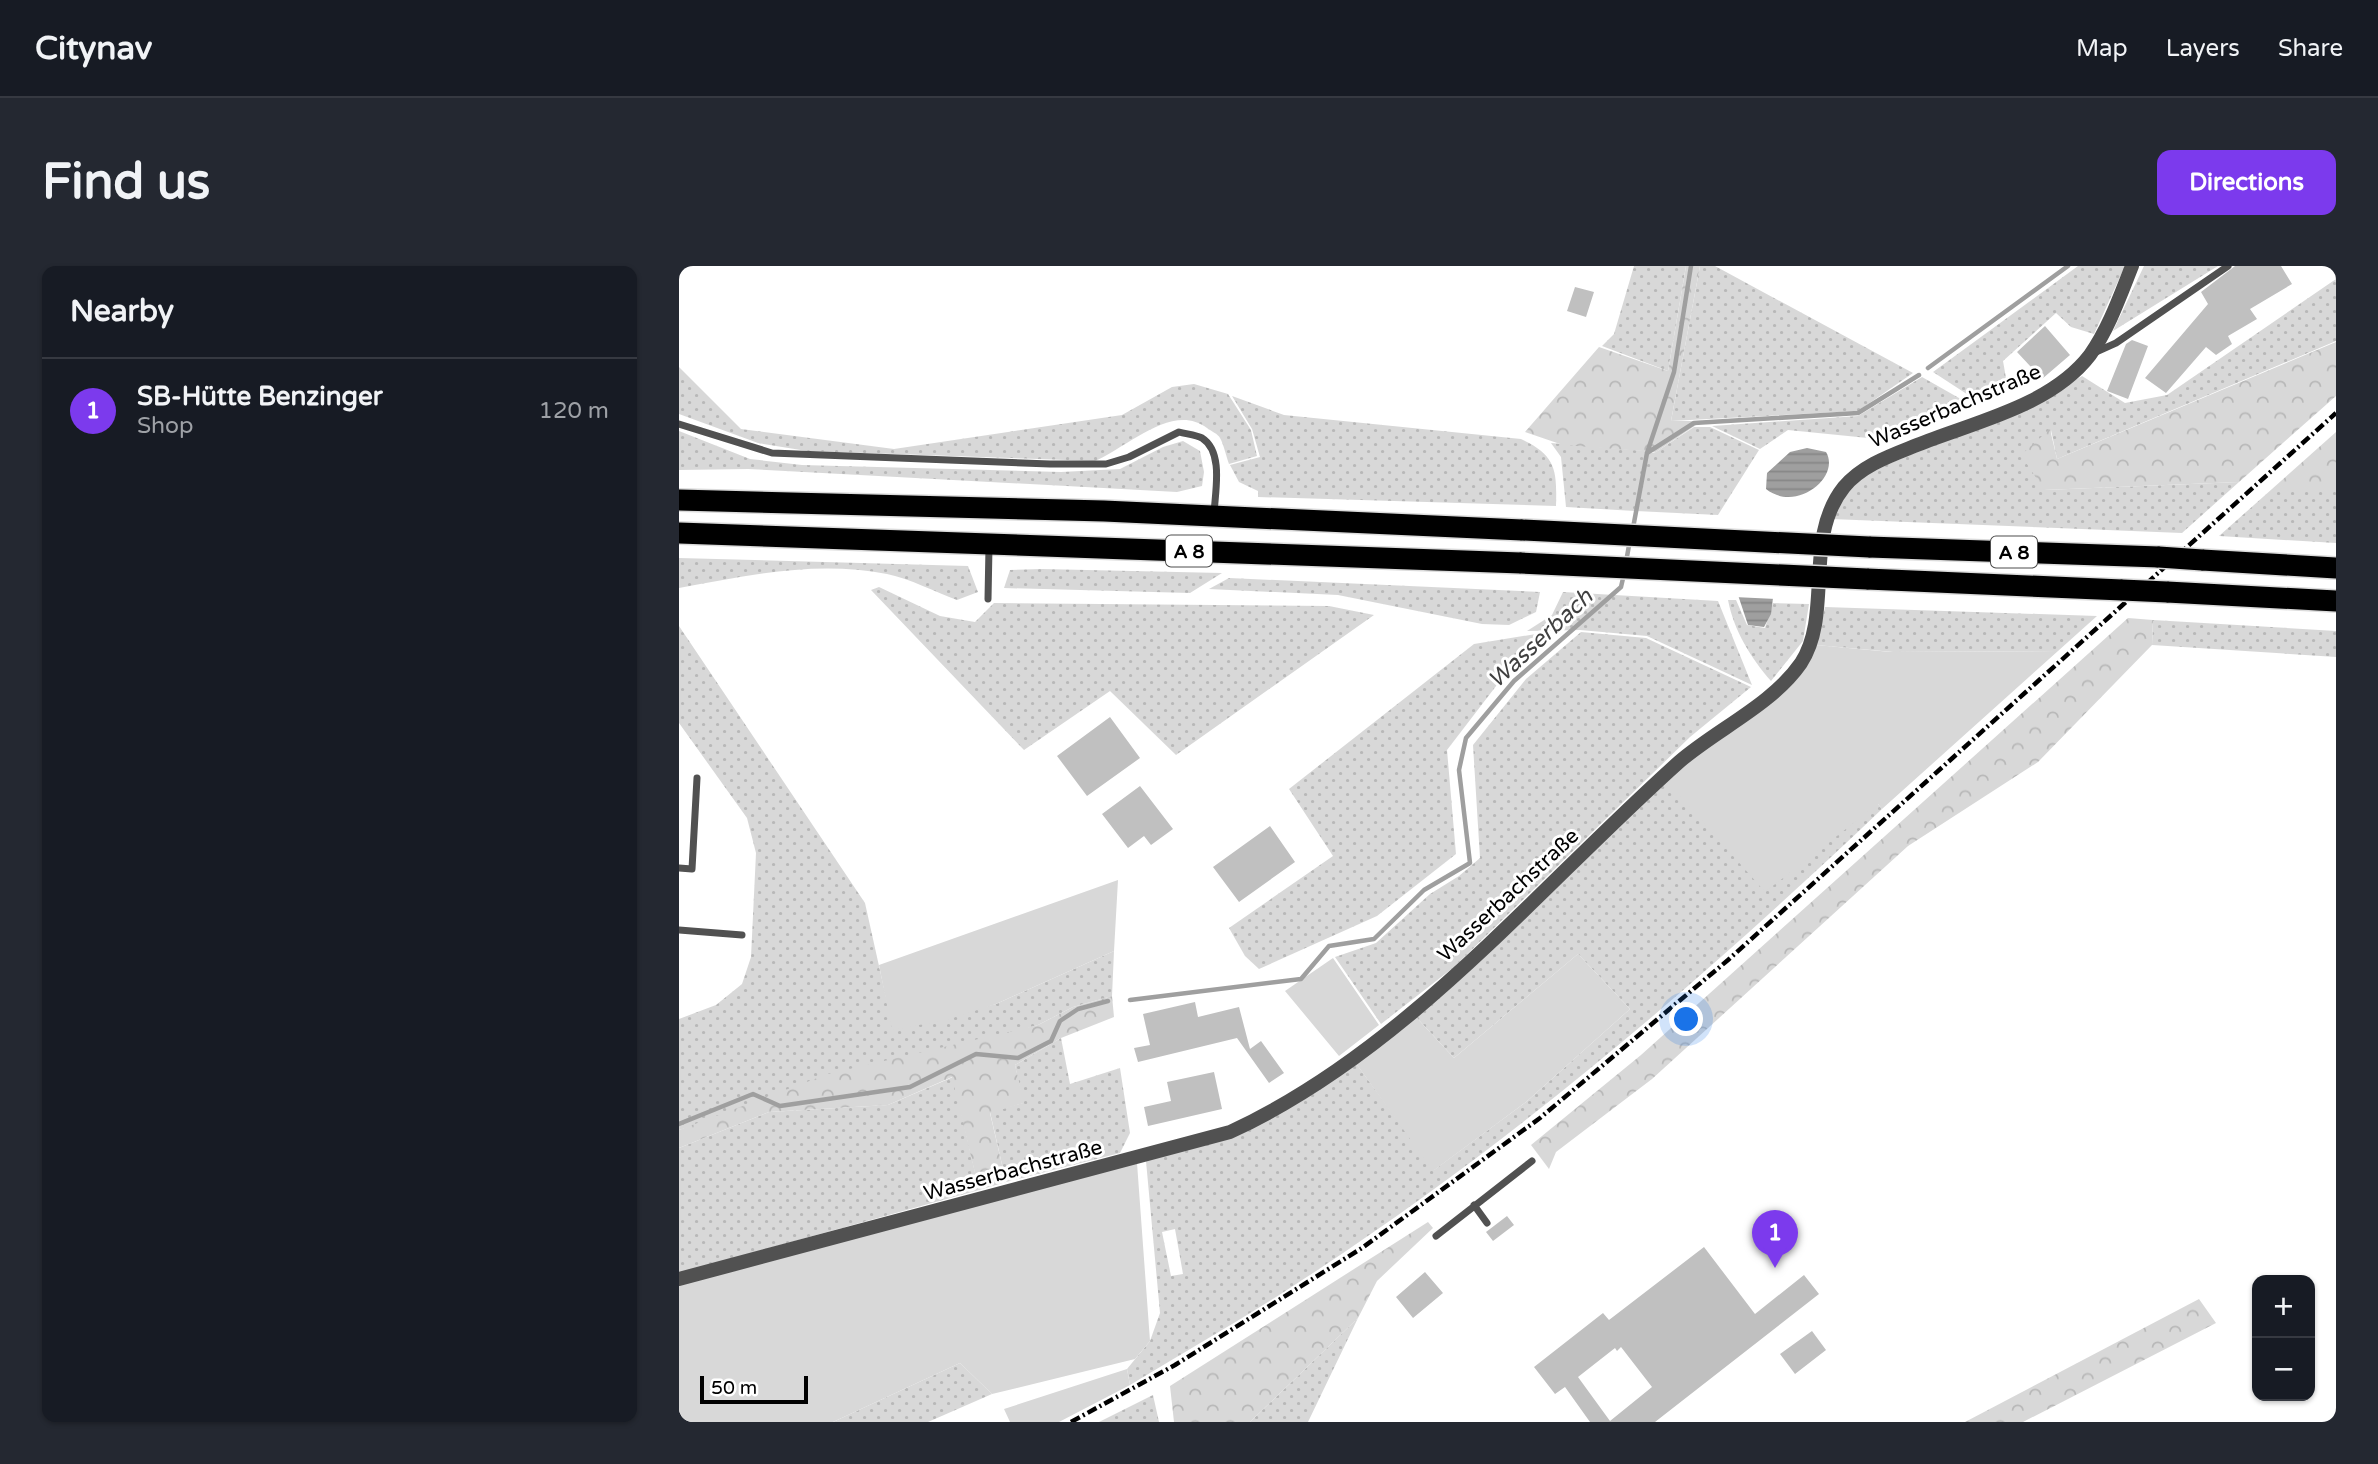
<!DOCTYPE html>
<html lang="en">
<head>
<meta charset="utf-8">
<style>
  body { margin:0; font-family:"Varela Round",sans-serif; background:#242831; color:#f1f3f6 }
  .controls { position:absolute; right:21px; bottom:21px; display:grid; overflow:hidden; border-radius:14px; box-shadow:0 2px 5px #0004 }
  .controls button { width:63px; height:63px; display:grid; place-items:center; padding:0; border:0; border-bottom:2px solid #363941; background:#171b24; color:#f1f3f6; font:35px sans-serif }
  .scale { position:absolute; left:21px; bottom:18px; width:108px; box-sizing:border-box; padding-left:7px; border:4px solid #000; border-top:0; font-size:19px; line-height:24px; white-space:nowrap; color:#000; -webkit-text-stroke:5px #fff; paint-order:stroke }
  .you { position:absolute; left:1008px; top:754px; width:24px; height:24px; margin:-18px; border:5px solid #fff; border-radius:50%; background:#1a73e8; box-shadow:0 0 0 10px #1a73e833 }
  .badge { display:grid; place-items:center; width:46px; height:46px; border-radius:50%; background:#7c3aed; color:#fff; font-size:23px; font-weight:700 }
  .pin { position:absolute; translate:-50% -58px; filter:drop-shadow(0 2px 4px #0008) }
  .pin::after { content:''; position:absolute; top:37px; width:24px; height:21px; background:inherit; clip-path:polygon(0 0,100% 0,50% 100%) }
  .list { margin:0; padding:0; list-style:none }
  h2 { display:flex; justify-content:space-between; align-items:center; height:91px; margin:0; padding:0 28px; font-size:30px }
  h2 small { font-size:23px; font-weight:400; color:#9ea1a6 }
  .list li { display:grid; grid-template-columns:46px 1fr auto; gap:21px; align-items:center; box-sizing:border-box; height:105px; padding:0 28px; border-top:2px solid #363941 }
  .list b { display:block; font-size:26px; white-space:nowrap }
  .list p { margin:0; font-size:23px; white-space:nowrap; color:#9ea1a6 }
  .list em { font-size:23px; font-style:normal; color:#9ea1a6 }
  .map { position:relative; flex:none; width:1657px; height:1156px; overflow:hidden; border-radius:14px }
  header { display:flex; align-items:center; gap:42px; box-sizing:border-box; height:98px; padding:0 35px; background:#171b24; border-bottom:2px solid #363941 }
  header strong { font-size:33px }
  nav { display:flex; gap:38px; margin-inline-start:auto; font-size:24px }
  .intro { display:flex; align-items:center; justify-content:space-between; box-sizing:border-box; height:168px; padding:0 42px }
  h1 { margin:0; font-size:49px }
  .button { padding:18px 32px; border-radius:14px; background:#7c3aed; color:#fff; font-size:24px; font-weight:700 }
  main { display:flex; gap:42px; padding:0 42px }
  aside { flex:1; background:#171b24; border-radius:14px; box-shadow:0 2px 5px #0004 }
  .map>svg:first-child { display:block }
  .grass { fill:url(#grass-dots); fill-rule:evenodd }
  .forest { fill:url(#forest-crowns) }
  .garden { fill:#d8d8d8 }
  .water { fill:url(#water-rules) }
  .pier { fill:#fff }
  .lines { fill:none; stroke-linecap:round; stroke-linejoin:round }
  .stream { stroke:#9f9f9f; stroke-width:4.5 }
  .building { fill:#c0c0c0; fill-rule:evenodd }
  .highway-casing { stroke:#dbdbdb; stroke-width:24 }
  .lane { stroke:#515151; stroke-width:7 }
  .street { stroke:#515151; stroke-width:14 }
  .highway { stroke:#000; stroke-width:21 }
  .rail { stroke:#000; stroke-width:4.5; stroke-dasharray:10 3.5 2 3.5; stroke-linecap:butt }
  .highway-bridge-casing { stroke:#dbdbdb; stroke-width:24; stroke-linecap:butt }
  .highway-bridge { stroke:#000; stroke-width:21 }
  .labels { text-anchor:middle; stroke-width:6; stroke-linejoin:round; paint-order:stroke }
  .shield { fill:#fff; stroke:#4c4c4c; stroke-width:2 }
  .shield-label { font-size:19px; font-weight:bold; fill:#000 }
  .street-label { font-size:21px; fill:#000; stroke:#fff }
  .water-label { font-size:23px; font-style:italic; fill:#404040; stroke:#fff }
</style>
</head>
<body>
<header>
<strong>Citynav</strong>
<nav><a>Map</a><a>Layers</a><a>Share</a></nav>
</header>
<div class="intro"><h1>Find us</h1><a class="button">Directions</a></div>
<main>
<aside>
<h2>Nearby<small></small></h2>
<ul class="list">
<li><span class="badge">1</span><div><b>SB-Hütte Benzinger</b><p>Shop</p></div><em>120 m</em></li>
</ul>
</aside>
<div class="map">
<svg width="1657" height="1156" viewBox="0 0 1657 1156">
  <defs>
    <pattern id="grass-dots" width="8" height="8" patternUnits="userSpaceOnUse" patternTransform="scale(1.75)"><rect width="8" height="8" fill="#d8d8d8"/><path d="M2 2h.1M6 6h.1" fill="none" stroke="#b8b8b8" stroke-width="1.8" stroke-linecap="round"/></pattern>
    <pattern id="forest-crowns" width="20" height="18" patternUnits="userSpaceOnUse" patternTransform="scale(1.75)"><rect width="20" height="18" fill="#d8d8d8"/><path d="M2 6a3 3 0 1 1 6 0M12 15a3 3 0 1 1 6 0" fill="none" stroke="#b8b8b8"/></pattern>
    <pattern id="water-rules" width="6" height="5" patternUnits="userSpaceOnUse" patternTransform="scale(1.75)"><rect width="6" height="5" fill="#9f9f9f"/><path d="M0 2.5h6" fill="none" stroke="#878787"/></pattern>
  </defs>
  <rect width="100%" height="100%" fill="#fff"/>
  <!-- grass -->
  <path class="grass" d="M 955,0 L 1007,0 L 989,105 L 923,80 L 935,68 Z
    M 1021,0 L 1036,0 L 1234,107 L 1179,145 L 992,155 Z
    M 1399,0 L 1446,0 L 1415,68 L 1392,61 L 1377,47 L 1324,95 L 1327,112 L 1297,134 L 1254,106 Z
    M 1465,0 L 1539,0 L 1434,65 Z
    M 1657,13 L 1657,75 L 1378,193 L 1372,164 L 1365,224 L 1560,216 L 1503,267 L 1152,253 L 1155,244 L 1181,210 L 1365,133 L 1403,110 L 1446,137 L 1488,129 Z
    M 0,101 L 62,163 L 215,183 L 443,149 L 493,121 L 515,118 L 549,128 L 572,164 L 578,190 L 550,198 C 547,190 545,179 541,172 C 539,168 532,165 528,162 C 494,136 450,180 416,195 L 128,185 L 79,177 L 0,148 Z
    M 1243,111 L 1287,136 L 1189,172 L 1109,164 L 1081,183 L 1033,160 L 1179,150 Z
    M 553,130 L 605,149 L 842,173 C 877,189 878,204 877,240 L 579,231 L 579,225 L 560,216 L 551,199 L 581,191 L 573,163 Z
    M 1015,161 L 1031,161 L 1080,184 L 1039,249 L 957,245 L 968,188 L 977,186 Z
    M 0,165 L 71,193 L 123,199 L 382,206 L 441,203 L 484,181 L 504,175 L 521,185 L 525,206 L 523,220 L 498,226 L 69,203 L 0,204 Z
    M 872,177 L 967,185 L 956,245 L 887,241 L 882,191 Z
    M 1593,223 L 1657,223 L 1657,277 L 1540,270 Z
    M 0,292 L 289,300 L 299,326 L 278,334 C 256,326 232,313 208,308 C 138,294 69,309 0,322 Z
    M 363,303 L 543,307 L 511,327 L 325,322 L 331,304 Z
    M 550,312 L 861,326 L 857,346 L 830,359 L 803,358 L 659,329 L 530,323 Z
    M 200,321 L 261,350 L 296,356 L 315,337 L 650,340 L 695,349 L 497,489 L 431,425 L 345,484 L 192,324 Z
    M 884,326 L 1039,335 L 1073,419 L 968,370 L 901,364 L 848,365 L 873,349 Z
    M 1049,334 L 1057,334 L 1068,359 L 1086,362 L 1094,337 L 1130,338 L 1124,375 L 1092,415 C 1072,392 1055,365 1049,334 Z
    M 1146,341 L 1418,350 L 1379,385 L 1214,386 L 1137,379 Z
    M 1474,354 L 1657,365 L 1657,391 L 1473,379 Z
    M 0,360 L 186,637 L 214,763 L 317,738 L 435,685 L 433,730 L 394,741 L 359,759 L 0,864 L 0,753 L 37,739 L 63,718 L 72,691 L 77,587 L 68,552 L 0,457 Z
    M 902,366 L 967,372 L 1072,421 L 1011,471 L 775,701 L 702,758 L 656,691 L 697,677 L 751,628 L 780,610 L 801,592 L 794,479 L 847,413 Z
    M 857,368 L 768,484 L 777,588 L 698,650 L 580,703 L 566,690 L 550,662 L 654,590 L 610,523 L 795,378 Z
    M 987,514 L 1199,538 L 1203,543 C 1020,717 827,883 614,1020 C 561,1055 505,1086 451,1119 L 448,1103 L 471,1075 L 481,1047 L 467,895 L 548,873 L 676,796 L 755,904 L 847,836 L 951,743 L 899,688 L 775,792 L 736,750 ZM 496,963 L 504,1008 L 492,1010 L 483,966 Z
    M 382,772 L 391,818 L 441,802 L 451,867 L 441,887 L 327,916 L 311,846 L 344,837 L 336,799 Z
    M 274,811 L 300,924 L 0,1007 L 0,882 L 90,846 L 209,839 Z
    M 679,1052 L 629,1156 L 571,1156 Z
    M 281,1097 L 313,1128 L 249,1156 L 154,1156 Z
    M 474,1129 L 480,1156 L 420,1156 Z"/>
  <!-- forest -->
  <path class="forest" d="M 1007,0 L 1021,0 L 992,155 L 1023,155 L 977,186 L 884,179 L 846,166 L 920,81 L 989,105 Z
    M 1657,76 L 1657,130 L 1560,216 L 1365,224 L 1342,189 L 1371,163 L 1378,193 Z
    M 1657,166 L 1657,223 L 1593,223 Z
    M 1449,352 L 1474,354 L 1473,379 L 1359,496 L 1229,580 L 973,813 L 877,886 L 870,903 L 852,879 L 962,789 Z
    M 433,730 L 435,751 L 382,772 L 336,799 L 345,837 L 311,847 L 327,916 L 300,924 L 273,811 L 209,839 L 90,846 L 0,882 L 0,864 L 149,808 L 359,759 L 394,741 Z
    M 749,956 L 754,962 L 698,1015 L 679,1052 L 571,1156 L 495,1156 L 491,1120 Z
    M 1520,1033 L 1537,1057 L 1344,1156 L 1286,1156 Z"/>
  <!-- garden -->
  <path class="garden" d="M 1137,379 L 1212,386 L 1379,385 L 1203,543 L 1199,538 L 1086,626 L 987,514 Z
    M 439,614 L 435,685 L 317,738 L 267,754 L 213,764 L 200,699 Z
    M 899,688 L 951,743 L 847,836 L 754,905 L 676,796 L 736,750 L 775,792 Z
    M 654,692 L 700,759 L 660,790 L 606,725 Z
    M 458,897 L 471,1075 L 456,1093 L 313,1128 L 281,1097 L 154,1156 L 0,1156 L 0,1019 Z
    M 448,1103 L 451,1119 L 380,1156 L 331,1156 L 325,1143 Z"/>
  <!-- water -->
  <path class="water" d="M 1128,182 L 1147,186 C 1162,211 1117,247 1087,223 L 1088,207 L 1111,186 Z
    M 1055,317 L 1094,332 L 1092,348 L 1085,361 L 1069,359 Z"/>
  <!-- pier -->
  <path class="pier" d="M 1065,291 L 1086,295 L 1095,312 L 1097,333 L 1055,331 L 1053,303 Z"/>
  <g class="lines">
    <!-- stream -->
    <path class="stream" d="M 1249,102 L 1389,0
      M 968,187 L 1015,157 L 1179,147 L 1240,109
      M 954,262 L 968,187 L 995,106 L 1012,0
      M 947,296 L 951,274
      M 451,734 L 622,713 L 650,680 L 695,673 L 745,624 L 791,597 L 780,504 L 787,472 L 835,415 L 942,321 L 945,308
      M 0,858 L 74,828 L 101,840 L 231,821 L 297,788 L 339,792 L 372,775 L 381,755 L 399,743 L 429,735"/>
  </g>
  <!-- building -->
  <path class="building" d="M 1556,0 L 1602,0 L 1613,18 L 1571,43 L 1578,53 L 1549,70 L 1553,78 L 1537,89 L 1527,81 L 1487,127 L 1466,112 L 1529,38 L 1522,26 Z
    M 896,21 L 915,26 L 907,51 L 888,45 Z
    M 1366,60 L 1391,89 L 1363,113 L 1338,86 Z
    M 1453,74 L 1469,80 L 1449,133 L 1428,125 L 1447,78 Z
    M 431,451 L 461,492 L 408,530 L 378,490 Z
    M 461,520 L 494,563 L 472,579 L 465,570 L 449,582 L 423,548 Z
    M 591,560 L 616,596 L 560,636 L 534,601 Z
    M 516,736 L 519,751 L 560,741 L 571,783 L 582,775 L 605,807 L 590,817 L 558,772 L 459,796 L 455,782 L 471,779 L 464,748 Z
    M 535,806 L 543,843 L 469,860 L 465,841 L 492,835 L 488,816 Z
    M 828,950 L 835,959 L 814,975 L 807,966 Z
    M 1025,981 L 1076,1048 L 1125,1009 L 1140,1028 L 976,1156 L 911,1156 L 886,1121 L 876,1128 L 855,1101 L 924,1047 L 930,1054 ZM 942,1081 L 973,1121 L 931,1155 L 899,1111 L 936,1082 L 938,1085 Z
    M 746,1006 L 764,1027 L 734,1052 L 717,1031 Z
    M 1133,1065 L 1147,1084 L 1116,1108 L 1101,1088 Z"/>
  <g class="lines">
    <!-- highway casing -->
    <g class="highway-casing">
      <path id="highway" d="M 0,234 L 425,245 L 843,264
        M 0,267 L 842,297
        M 1190,281 L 1480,291
        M 1523,294 L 1657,302
        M 1188,313 L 1443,324
        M 1488,326 L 1657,335"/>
    </g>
    <!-- lane -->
    <path class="lane" d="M 1417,86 L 1437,77 L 1549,0
      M 0,158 L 93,187 L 371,198 L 427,198 L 450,191 L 500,166 C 507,168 517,169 523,172 C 545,186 536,226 535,248
      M 309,333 L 310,281
      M 0,602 L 13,603 L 18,512
      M 0,664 L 63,669
      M 795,939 L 808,957
      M 757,970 L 853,895"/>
    <!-- street -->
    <path class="street" d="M 0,1013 L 551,866 C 727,785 858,623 1000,496 C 1038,463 1093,439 1122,397 C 1154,348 1124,272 1165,221 C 1183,199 1213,189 1238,179 C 1295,156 1372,140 1411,89 C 1430,62 1441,30 1453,0"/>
    <!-- highway -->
    <use href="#highway" class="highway"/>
    <!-- rail -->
    <path class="rail" d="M 392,1156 L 496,1099 L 683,982 L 861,852 L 1049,694 L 1657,147"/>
    <!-- highway-bridge casing -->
    <g class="highway-bridge-casing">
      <path id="highway-bridge" d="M 843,264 L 1190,281
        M 1480,291 L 1523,294
        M 842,297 L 1188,313
        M 1443,324 L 1488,326"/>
    </g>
    <!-- highway-bridge -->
    <use href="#highway-bridge" class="highway-bridge"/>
  </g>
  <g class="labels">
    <!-- shield labels -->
    <g class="shield">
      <rect x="487" y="269.5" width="46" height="31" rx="5"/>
      <rect x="1312" y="270.5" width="46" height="31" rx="5"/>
    </g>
    <g class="shield-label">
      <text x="510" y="292">A 8</text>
      <text x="1335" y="293">A 8</text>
    </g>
    <!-- street labels -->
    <g class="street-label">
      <text transform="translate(1276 140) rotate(-23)" y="7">Wasserbachstraße</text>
      <text transform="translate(829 629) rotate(-43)" y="7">Wasserbachstraße</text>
      <text transform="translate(334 904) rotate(-15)" y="7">Wasserbachstraße</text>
    </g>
    <!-- water labels -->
    <g class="water-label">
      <text transform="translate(861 372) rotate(-43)" y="8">Wasserbach</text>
    </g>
  </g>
</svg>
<div class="controls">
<button>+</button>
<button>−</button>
</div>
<div class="scale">50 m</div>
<div class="you"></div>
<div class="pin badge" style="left:1096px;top:1002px">1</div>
</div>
</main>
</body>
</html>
